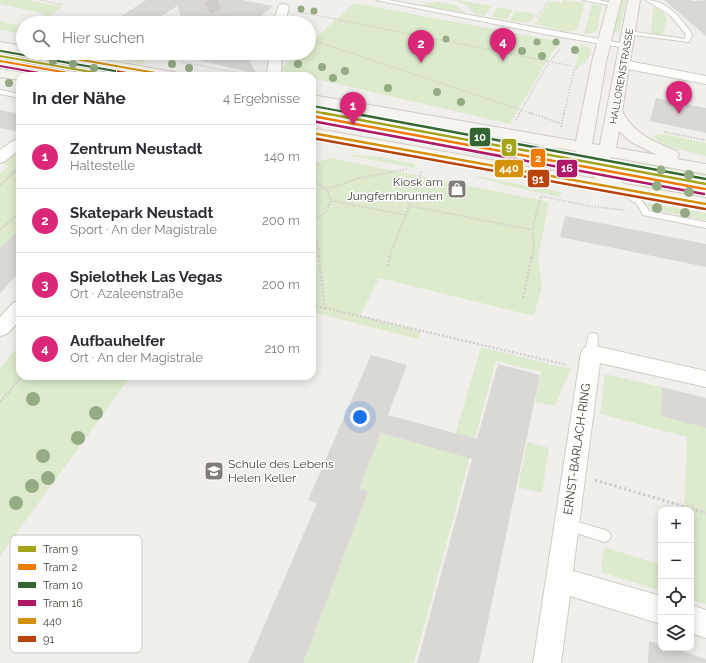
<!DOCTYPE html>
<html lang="de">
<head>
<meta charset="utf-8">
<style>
  body { margin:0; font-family:Raleway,sans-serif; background:#f7f7f7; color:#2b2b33 }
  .controls { position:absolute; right:12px; bottom:12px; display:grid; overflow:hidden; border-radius:8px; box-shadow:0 2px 10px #0003 }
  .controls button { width:36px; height:36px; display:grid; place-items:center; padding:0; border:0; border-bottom:1px solid #e1e1e2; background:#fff; color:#2b2b33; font:20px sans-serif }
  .you { position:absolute; left:360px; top:417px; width:14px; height:14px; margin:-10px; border:3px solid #fff; border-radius:50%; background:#1a73e8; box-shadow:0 0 0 6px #1a73e833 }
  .badge { display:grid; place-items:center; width:26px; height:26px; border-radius:50%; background:#db2777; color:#fff; font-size:13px; font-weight:700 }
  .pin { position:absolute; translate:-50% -33px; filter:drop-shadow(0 1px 2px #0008) }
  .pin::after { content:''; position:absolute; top:21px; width:14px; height:12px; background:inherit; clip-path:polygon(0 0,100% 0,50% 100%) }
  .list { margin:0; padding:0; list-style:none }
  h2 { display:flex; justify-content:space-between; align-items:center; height:52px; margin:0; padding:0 16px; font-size:17px }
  h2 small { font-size:13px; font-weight:400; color:#7c7c81 }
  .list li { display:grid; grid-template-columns:26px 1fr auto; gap:12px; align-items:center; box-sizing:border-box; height:64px; padding:0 16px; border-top:1px solid #e1e1e2 }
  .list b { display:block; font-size:15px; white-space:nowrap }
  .list p { margin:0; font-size:13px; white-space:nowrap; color:#7c7c81 }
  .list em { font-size:13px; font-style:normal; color:#7c7c81 }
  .icon { flex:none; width:22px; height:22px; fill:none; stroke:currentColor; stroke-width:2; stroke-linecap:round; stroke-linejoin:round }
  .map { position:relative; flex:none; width:706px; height:663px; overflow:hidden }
  .search { position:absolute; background:#fff; box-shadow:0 2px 10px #0003; left:16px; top:16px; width:300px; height:44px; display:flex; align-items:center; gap:10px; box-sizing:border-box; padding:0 14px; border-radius:22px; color:#7c7c81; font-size:15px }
  .panel { position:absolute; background:#fff; box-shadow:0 2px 10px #0003; left:16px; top:72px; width:300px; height:308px; border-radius:12px }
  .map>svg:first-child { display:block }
  .green { fill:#deeacd }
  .building { fill:#dad8d4 }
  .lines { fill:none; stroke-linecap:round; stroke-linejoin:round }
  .street-tunnel { stroke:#cfccc7; stroke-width:13; stroke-dasharray:13 6; stroke-linecap:butt }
  .lane-casing { stroke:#cfcdc9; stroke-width:2 }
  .street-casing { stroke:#cfcdc9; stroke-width:2 }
  .secondary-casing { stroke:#d0ccc2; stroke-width:2 }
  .path-far3 { stroke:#d1cfca; stroke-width:1.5; stroke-dasharray:1.5 1.5; stroke-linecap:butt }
  .path-far2 { stroke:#d1cfca; stroke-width:2; stroke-dasharray:1.5 1.5; stroke-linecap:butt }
  .path-far1 { stroke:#d1cfca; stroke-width:2.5; stroke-dasharray:2 2; stroke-linecap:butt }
  .path { stroke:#d1cfca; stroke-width:3; stroke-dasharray:2.5 2.5; stroke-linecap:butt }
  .lane { fill:#fdfdfc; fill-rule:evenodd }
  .street { fill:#fdfdfc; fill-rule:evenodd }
  .secondary { fill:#f6f4ef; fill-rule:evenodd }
  .bus-1-far1-casing { stroke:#fff; stroke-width:4 }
  .bus-1-casing { stroke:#fff; stroke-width:5 }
  .bus-2-far1-casing { stroke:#fff; stroke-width:4 }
  .bus-2-casing { stroke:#fff; stroke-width:5 }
  .bus-1-far1 { stroke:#d4920b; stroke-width:2 }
  .bus-1 { stroke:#d4920b; stroke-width:2.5 }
  .bus-2-far1 { stroke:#b8430b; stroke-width:2 }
  .bus-2 { stroke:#b8430b; stroke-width:2.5 }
  .tram-1-far1-casing { stroke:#fff; stroke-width:4 }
  .tram-1-casing { stroke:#fff; stroke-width:5 }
  .tram-2-far1-casing { stroke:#fff; stroke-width:4 }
  .tram-2-casing { stroke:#fff; stroke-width:5 }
  .tram-3-far1-casing { stroke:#fff; stroke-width:4 }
  .tram-3-casing { stroke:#fff; stroke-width:5 }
  .tram-4-far1-casing { stroke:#fff; stroke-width:4 }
  .tram-4-casing { stroke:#fff; stroke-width:5 }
  .tram-1-far1 { stroke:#a3a41a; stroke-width:2 }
  .tram-1 { stroke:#a3a41a; stroke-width:2.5 }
  .tram-2-far1 { stroke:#ef7c00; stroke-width:2 }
  .tram-2 { stroke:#ef7c00; stroke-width:2.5 }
  .tram-3-far1 { stroke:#363; stroke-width:2 }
  .tram-3 { stroke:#363; stroke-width:2.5 }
  .tram-4-far1 { stroke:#af1867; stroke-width:2 }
  .tram-4 { stroke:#af1867; stroke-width:2.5 }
  .tree { fill:#94ab83 }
  .labels { text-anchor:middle; stroke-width:3; stroke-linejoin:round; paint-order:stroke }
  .far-street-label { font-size:10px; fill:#464138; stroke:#fff }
  .poi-label { font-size:12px; fill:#464138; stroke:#fff; text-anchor:end }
  .street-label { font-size:12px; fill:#464138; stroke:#fff }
  .key { fill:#fff; stroke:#c8c6c3; stroke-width:1 }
  .key-label { font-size:11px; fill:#464138 }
  .line-badge { stroke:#fff; stroke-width:1.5 }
  .badge-label { font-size:11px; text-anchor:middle; font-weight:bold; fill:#fff }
</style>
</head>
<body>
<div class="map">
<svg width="706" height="663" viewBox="0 0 706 663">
  <rect width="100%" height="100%" fill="#f1efeb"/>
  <!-- green -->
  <path class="green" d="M 0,0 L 29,0 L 63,7 L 43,19 L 39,18 L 45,14 L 0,4 Z
    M 453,0 L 457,0 L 492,6 L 485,16 L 475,14 L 466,5 Z
    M 563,0 L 585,2 L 577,30 L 567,32 L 535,24 L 550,1 L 562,3 Z
    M 620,0 L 626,0 L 619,33 L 614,32 Z
    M 436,2 L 456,5 L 466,13 L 421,5 Z
    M 354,3 L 562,42 L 553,51 L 510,124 L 312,78 L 312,76 L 304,76 L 280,70 L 299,53 L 309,53 L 309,44 Z
    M 592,4 L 602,6 L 597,30 L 592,33 L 584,34 Z
    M 653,6 L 663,12 L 667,18 L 662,36 L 651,34 Z
    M 498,7 L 513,10 L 506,20 L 491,17 Z
    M 515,11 L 536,14 L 529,23 L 509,21 Z
    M 0,21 L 23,27 L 23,34 L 0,30 Z
    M 581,44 L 588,47 L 591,51 C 588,62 583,65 574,69 Z
    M 0,49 L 151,76 L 126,76 L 0,54 Z
    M 85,53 C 100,53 136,48 145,61 L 144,64 Z
    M 0,64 L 69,76 L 44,76 L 0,68 Z
    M 664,134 L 706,143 L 706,156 L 663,145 L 652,136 Z
    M 18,155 L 20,156 L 20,229 L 0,248 L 0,174 L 9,166 L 0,163 L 8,157 Z
    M 346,155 L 374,156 L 416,164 L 414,168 Z
    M 331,158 L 549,202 L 538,257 L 542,286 L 534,316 L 379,278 L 360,316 L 421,331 L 418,339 L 312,312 L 312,161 L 318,162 Z
    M 621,162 L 635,162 L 706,175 L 706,198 C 677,194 642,192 618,173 L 617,167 Z
    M 472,175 L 560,192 L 561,193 L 560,197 C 530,191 501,185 472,175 Z
    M 647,203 L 706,213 L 706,220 L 650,209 Z
    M 20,345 L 20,376 L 131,376 L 0,556 L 0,368 Z
    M 481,347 L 571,369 L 555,406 L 535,402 L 541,372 L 496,361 L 414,663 L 303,663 L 368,492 L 359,489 L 381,433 L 450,452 Z
    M 605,374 L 662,387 L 661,416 L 706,428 L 706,604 L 691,600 L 691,510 L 684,510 L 687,437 L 600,414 Z
    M 527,442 L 549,448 L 542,493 L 518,487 Z
    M 604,547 L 661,565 L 661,591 L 601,572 Z"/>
  <!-- building -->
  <path class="building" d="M 146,0 L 242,0 L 273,6 L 252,23 L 184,23 L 177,6 L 151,23 L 111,23 Z
    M 664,0 L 691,0 L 693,1 L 706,0 L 706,36 Z
    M 198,53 L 245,53 L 257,74 L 202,61 Z
    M 656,98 L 706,108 L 706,133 L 650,121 Z
    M 0,110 L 20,114 L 20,132 L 0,128 Z
    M 565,216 L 706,244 L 706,267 L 560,237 Z
    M 20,229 L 20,272 L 0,293 L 0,248 Z
    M 371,355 L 407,365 L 388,415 L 477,439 L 498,364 L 540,375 L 479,663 L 417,663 L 472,459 L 381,433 L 359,489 L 368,492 L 303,663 L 248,663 L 317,503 L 308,500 Z
    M 662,387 L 706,398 L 706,428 L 661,416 Z
    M 649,641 L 661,645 L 661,648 L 672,648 L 706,659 L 706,663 L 648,663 Z"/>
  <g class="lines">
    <!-- street-tunnel -->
    <path class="street-tunnel" d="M 210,0 L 222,23"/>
    <!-- lane casing -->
    <g class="lane-casing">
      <path id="lane" d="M 376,0 L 388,0 L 626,44 L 629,46 L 626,48 L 555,36 Z
        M 583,0 L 598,0 L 617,4 L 614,6 Z
        M 645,0 C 667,0 681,18 692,34 L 689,42 L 626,34 L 625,33 L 628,31 L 685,39 L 686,34 L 669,14 Z
        M 0,54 L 114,74 L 117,76 L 103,76 L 0,58 Z
        M 0,90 L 20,94 L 20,98 L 0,94 Z
        M 312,116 L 449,140 L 469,148 L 581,169 L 585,171 L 581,173 L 467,152 L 447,144 L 312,120 Z
        M 441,133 L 523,148 L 562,143 L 566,145 L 562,147 L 523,152 L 444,137 L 441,137 Z
        M 618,188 C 630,186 644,202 649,211 L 706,222 L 706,228 L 643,215 L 637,204 L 618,192 Z
        M 593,333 L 597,334 C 599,340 597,351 595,356 L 587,356 C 585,351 587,340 589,334 Z
        M 567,519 L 605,530 L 609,532 L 611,536 L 609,540 L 605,542 L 563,529 L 561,525 L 563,521 Z"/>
    </g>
    <!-- street casing -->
    <g class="street-casing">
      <path id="street" d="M 283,4 L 287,5 L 289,7 L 285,23 L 273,23 L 279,5 Z
        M 270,53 L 282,53 L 281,72 L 284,76 L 269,76 L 267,73 Z
        M 623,60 L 706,76 L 706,84 L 618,67 L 616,64 L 618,61 Z
        M 16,140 L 20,141 L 20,149 L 5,161 L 0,163 L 0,150 L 11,142 Z
        M 20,301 L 20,320 L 7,334 L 0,336 L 0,317 L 13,303 Z
        M 591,345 L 706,371 L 706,387 L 600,363 L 573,571 L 661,596 L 661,624 L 570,596 L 561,663 L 533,663 L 581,353 L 584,348 Z
        M 691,605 L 706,610 L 706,638 L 691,633 Z"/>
    </g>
    <!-- secondary casing -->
    <g class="secondary-casing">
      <path id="secondary" d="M 609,0 L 621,0 L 606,62 L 592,144 L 600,145 L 628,0 L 640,0 L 622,111 C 633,133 655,143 677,151 L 679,155 L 677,159 L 706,164 L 706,174 L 611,157 L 604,167 L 624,184 L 706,198 L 706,210 L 312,138 L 312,128 L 596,179 L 582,164 L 576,151 L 312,105 L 312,95 L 576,141 L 592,62 ZM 619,131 L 631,142 L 657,155 L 616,148 Z
        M 0,42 L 23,46 L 23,53 L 28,53 L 23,54 L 0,50 Z
        M 35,53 L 66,53 L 173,72 L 178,73 L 180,76 L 148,76 L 42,57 L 37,56 Z
        M 0,69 L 25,73 L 27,76 L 20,76 L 20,80 L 0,77 Z"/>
    </g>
    <!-- path-far3 -->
    <path class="path-far3" d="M 40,0 L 63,5
      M 299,12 L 572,66
      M 537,17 L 549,0
      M 309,39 L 533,114
      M 182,62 L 254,76
      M 191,73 L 210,76
      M 519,114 L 549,62 L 561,48
      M 564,114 L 574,70 L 578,68"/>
    <!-- path-far2 -->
    <path class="path-far2" d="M 530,113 L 563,124
      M 516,120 L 520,113
      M 561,127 L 564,113
      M 664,132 L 706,140
      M 14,171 L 20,172
      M 312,180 L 326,189 L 331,200 L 326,212 L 312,221
      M 0,185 L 15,171
      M 327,189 L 360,178 L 407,169
      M 332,201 L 407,215
      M 411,206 L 532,230
      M 0,230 L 20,212
      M 312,232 L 318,245 L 319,257
      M 389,257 L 420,179 L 421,171
      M 532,257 L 534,247 L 532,230 L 541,196 L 589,206 L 623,210"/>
    <!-- path-far1 -->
    <path class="path-far1" d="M 388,266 L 390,256
      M 523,298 L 532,256
      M 312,305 L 325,308 L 319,256
      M 325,308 L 567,365
      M 0,402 L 22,376"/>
    <!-- path -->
    <path class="path" d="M 595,480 L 706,513"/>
    <!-- lane -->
    <use href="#lane" class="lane"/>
    <!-- street -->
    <use href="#street" class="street"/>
    <!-- secondary -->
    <use href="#secondary" class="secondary"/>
    <!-- bus-1-far1 casing -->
    <g class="bus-1-far1-casing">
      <path id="bus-1-far1" d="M 42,53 L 173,76"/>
    </g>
    <!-- bus-1 casing -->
    <g class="bus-1-casing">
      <path id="bus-1" d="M 312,133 L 706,204"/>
    </g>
    <!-- bus-2-far1 casing -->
    <g class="bus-2-far1-casing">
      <path id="bus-2-far1" d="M 41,58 L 144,76"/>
    </g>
    <!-- bus-2 casing -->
    <g class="bus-2-casing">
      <path id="bus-2" d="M 312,138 L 705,209"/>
    </g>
    <!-- bus-1-far1 -->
    <use href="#bus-1-far1" class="bus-1-far1"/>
    <!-- bus-1 -->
    <use href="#bus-1" class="bus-1"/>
    <!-- bus-2-far1 -->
    <use href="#bus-2-far1" class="bus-2-far1"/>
    <!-- bus-2 -->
    <use href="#bus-2" class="bus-2"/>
    <!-- tram-1-far1 casing -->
    <g class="tram-1-far1-casing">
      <path id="tram-1-far1" d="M 0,56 L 114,76
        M 312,111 L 328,114"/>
    </g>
    <!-- tram-1 casing -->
    <g class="tram-1-casing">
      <path id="tram-1" d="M 323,113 L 706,184"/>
    </g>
    <!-- tram-2-far1 casing -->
    <g class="tram-2-far1-casing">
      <path id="tram-2-far1" d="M 0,61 L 85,76"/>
    </g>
    <!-- tram-2 casing -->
    <g class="tram-2-casing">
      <path id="tram-2" d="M 312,116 L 705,189"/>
    </g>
    <!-- tram-3-far1 casing -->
    <g class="tram-3-far1-casing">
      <path id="tram-3-far1" d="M 1,51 L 115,71
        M 313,106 L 356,114"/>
    </g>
    <!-- tram-3 casing -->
    <g class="tram-3-casing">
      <path id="tram-3" d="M 351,113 L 706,179"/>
    </g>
    <!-- tram-4-far1 casing -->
    <g class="tram-4-far1-casing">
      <path id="tram-4-far1" d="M 0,66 L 56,76"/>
    </g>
    <!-- tram-4 casing -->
    <g class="tram-4-casing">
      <path id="tram-4" d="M 312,121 L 704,194"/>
    </g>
    <!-- tram-1-far1 -->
    <use href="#tram-1-far1" class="tram-1-far1"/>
    <!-- tram-1 -->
    <use href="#tram-1" class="tram-1"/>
    <!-- tram-2-far1 -->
    <use href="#tram-2-far1" class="tram-2-far1"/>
    <!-- tram-2 -->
    <use href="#tram-2" class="tram-2"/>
    <!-- tram-3-far1 -->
    <use href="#tram-3-far1" class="tram-3-far1"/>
    <!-- tram-3 -->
    <use href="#tram-3" class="tram-3"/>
    <!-- tram-4-far1 -->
    <use href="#tram-4-far1" class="tram-4-far1"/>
    <!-- tram-4 -->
    <use href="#tram-4" class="tram-4"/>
  </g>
  <!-- trees -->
  <g class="tree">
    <circle cx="301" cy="9" r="3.5"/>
    <circle cx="314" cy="11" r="3.5"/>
    <circle cx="446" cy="39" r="3.5"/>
    <circle cx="537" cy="42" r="3.5"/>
    <circle cx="556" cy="42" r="3.5"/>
    <circle cx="506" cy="50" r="4"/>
    <circle cx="575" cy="50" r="4"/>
    <circle cx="522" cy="51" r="4"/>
    <circle cx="542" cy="56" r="4"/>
    <circle cx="53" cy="61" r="4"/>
    <circle cx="73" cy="64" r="4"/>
    <circle cx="172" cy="64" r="4"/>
    <circle cx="298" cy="64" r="4"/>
    <circle cx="322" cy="67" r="4"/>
    <circle cx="94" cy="68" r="4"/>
    <circle cx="189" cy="68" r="4"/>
    <circle cx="345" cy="71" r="4"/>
    <circle cx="333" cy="78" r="4"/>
    <circle cx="9" cy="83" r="4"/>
    <circle cx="388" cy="88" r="4"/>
    <circle cx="437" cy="92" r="4"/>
    <circle cx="461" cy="102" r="4"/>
    <circle cx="661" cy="170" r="4.5"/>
    <circle cx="689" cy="175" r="5"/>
    <circle cx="657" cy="186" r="5"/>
    <circle cx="689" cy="192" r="5"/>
    <circle cx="657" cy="208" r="5"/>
    <circle cx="685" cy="213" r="5"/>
    <circle cx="33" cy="399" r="7"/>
    <circle cx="96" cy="413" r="7"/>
    <circle cx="78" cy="438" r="7"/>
    <circle cx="43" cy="456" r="7"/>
    <circle cx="48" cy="478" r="7"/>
    <circle cx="32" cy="486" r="7"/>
    <circle cx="16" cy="503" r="7"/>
  </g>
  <!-- icons -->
  <defs>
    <g id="shop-square" transform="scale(1)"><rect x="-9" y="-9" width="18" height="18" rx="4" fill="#827e77" stroke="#fff"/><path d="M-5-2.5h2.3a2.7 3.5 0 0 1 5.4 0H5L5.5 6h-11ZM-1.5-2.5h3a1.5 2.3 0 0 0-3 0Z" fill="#fff"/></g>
    <g id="school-square" transform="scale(1)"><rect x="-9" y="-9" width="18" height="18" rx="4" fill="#827e77" stroke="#fff"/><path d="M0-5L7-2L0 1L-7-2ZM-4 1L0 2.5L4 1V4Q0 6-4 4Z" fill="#fff"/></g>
  </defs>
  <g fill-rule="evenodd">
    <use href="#shop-square" x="457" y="189"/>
    <use href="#school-square" x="214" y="471"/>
  </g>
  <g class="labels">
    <!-- far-street labels -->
    <g class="far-street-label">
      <text transform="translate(621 76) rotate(-80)" y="4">HALLORENSTRASSE</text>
    </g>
    <!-- poi labels -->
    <g class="poi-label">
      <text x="443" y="186">Kiosk am<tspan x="443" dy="14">Jungfernbrunnen</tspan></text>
      <text x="228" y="468" text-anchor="start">Schule des Lebens<tspan x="228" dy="14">Helen Keller</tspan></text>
    </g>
    <!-- street labels -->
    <g class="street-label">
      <text transform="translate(577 449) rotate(-82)" y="4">ERNST-BARLACH-RING</text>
    </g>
  </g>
  <!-- legend -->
  <rect x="10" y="535" width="132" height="118" rx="6" class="key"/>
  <rect x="18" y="546" width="18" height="6" fill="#a3a41a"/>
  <rect x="18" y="564" width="18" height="6" fill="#ef7c00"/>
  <rect x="18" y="582" width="18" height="6" fill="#363"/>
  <rect x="18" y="600" width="18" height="6" fill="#af1867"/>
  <rect x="18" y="618" width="18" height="6" fill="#d4920b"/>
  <rect x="18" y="636" width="18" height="6" fill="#b8430b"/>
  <g class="key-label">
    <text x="43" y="553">Tram 9</text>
    <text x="43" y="571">Tram 2</text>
    <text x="43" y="589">Tram 10</text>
    <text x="43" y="607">Tram 16</text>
    <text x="43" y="625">440</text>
    <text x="43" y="643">91</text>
  </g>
  <g class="line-badge">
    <rect x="469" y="127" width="22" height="20" rx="4" fill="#363"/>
    <rect x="501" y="138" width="16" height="19" rx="4" fill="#a3a41a"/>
    <rect x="530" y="148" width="16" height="20" rx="4" fill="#ef7c00"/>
    <rect x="556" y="159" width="22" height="19" rx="4" fill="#af1867"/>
    <rect x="494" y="159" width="30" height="19" rx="4" fill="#d4920b"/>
    <rect x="527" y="169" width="23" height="19" rx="4" fill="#b8430b"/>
  </g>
  <g class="badge-label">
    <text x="480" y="141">10</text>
    <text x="509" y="151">9</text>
    <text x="538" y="162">2</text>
    <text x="567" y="172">16</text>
    <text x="509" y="172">440</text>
    <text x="538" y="183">91</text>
  </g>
</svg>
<div class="controls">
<button>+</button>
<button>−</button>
<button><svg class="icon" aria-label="locate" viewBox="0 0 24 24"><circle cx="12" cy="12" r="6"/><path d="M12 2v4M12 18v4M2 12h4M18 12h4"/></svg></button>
<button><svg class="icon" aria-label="layers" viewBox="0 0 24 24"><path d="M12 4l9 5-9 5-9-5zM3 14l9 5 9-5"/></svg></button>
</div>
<div class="you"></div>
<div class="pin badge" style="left:353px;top:125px">1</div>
<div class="pin badge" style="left:421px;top:63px">2</div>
<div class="pin badge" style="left:679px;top:114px">3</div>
<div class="pin badge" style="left:503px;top:61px">4</div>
<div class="search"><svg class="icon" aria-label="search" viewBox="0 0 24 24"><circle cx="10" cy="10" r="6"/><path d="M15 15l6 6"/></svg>Hier suchen</div>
<section class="panel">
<h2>In der Nähe<small>4 Ergebnisse</small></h2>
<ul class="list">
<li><span class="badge">1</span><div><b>Zentrum Neustadt</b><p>Haltestelle</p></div><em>140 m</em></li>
<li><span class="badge">2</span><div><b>Skatepark Neustadt</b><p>Sport · An der Magistrale</p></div><em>200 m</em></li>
<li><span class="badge">3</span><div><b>Spielothek Las Vegas</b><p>Ort · Azaleenstraße</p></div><em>200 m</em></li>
<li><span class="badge">4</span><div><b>Aufbauhelfer</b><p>Ort · An der Magistrale</p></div><em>210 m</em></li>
</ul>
</section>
</div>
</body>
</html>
